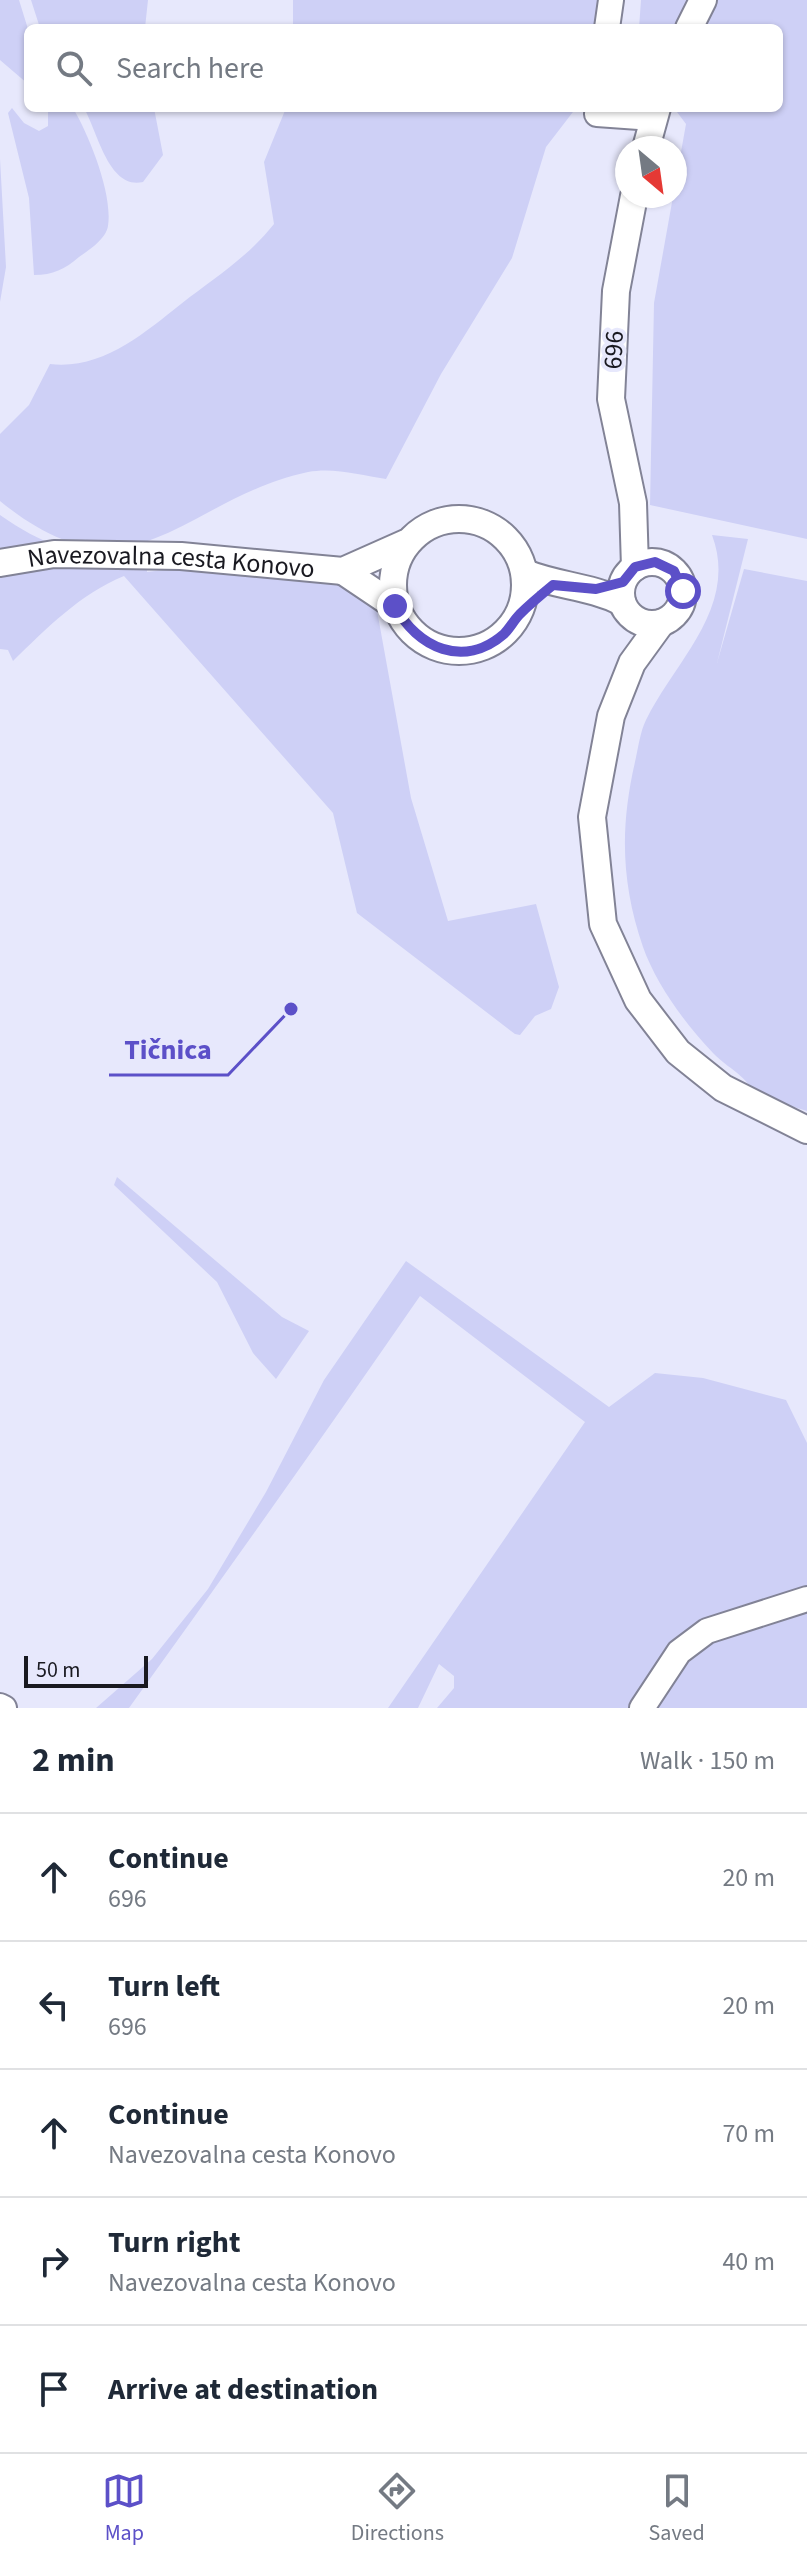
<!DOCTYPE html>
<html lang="en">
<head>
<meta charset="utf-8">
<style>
  body { margin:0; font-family:"Source Sans 3",sans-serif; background:#f6f6f7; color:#1f2937 }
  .compass { position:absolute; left:615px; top:136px; width:72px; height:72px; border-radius:50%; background:#fff; box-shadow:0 2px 6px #0004; rotate:151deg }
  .scale { position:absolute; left:24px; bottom:20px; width:124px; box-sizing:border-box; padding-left:8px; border:4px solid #191920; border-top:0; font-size:22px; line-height:28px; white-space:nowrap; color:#191920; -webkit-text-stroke:6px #e7e8fc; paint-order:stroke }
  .stop { position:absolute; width:24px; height:24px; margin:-18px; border:6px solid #5c50c8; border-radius:50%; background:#fff }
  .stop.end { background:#5c50c8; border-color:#fff; box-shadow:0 2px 8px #0008 }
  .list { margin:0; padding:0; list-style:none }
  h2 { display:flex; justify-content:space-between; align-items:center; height:104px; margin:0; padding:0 32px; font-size:34px }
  h2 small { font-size:26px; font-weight:400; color:#747a83 }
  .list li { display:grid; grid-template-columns:52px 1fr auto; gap:24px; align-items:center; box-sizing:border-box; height:128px; padding:0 32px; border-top:2px solid #e0e1e3 }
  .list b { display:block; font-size:30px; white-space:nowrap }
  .list p { margin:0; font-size:26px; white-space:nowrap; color:#747a83 }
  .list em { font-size:26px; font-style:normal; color:#747a83 }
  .icon { flex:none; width:44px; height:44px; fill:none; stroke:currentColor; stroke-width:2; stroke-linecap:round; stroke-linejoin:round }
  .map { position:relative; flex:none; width:807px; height:1708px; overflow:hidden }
  .search { position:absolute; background:#fff; box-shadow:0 2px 6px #0004; left:24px; right:24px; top:24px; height:88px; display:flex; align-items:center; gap:20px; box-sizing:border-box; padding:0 28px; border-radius:12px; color:#747a83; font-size:30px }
  .sheet { height:744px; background:#fff }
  nav { display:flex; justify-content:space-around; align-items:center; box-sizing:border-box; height:112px; border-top:2px solid #e0e1e3; background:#fff; font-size:22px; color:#747a83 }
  nav a { display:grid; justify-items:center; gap:4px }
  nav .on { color:#5c50c8 }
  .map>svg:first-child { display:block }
  .green { fill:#ced0f6 }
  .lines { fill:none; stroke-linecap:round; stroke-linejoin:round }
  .tertiary-casing { stroke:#828396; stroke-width:28 }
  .secondary-casing { stroke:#828396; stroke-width:30 }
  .tertiary { stroke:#fff; stroke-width:24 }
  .secondary { stroke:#fff; stroke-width:26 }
  .route { stroke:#5c50c8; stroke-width:10 }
  .labels { text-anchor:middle; stroke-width:8; stroke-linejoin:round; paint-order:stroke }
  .street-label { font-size:26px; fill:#191920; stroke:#e7e8fc }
  .leader { fill:none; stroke:#5c50c8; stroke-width:3 }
  .callout-dot { fill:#5c50c8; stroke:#e7e8fc; stroke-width:3 }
  .callout-label { font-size:28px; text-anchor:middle; font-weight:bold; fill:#5c50c8; stroke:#e7e8fc; stroke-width:8; stroke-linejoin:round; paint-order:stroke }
</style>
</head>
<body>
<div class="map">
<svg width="807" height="1708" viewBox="0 0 807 1708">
  <rect width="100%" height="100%" fill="#e7e8fc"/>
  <!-- green -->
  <path class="green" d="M 0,0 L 19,0 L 28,29 L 28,84 L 0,60 Z
    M 31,0 L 148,0 L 145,28 L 40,28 Z
    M 293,0 L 602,0 L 599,28 L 293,28 Z
    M 641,0 L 807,0 L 807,539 L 650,505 L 654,303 L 686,124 L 674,108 L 779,108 L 779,28 L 639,28 Z
    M 12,108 L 24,123 L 39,131 L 48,126 L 48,108 L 73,108 C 89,135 113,194 108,226 C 106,239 89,250 79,257 C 65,269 53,275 34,275 L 29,198 L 8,113 Z
    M 84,108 L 154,108 L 163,155 L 143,182 C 109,190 98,133 84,108 Z
    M 286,108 L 576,108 L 546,147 L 512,258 L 441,374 L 386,479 C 361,475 333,467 308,472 C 182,499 134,610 0,501 L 0,434 L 29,405 L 50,364 C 102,370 143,334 181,304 C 214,278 247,258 274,224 L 264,162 Z
    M 0,159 L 6,267 L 0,302 Z
    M 0,515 C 59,556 79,551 148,550 L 147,572 L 277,556 L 368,561 L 411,798 L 448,921 L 536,904 L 559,987 L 551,1009 L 535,1016 L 520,1035 L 515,1034 L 357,913 L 333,813 L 124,576 C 80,594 47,628 13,661 L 8,650 L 0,649 Z
    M 712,535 L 748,539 L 717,663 L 744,569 L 807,581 L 807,1111 L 756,1095 C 741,1071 731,1071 713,1053 C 686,1025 656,984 643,947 C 621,883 620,827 635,762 C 638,749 640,732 646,720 C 675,661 739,607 712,535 Z
    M 117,1177 L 282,1317 L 309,1331 L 276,1379 L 253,1353 L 217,1282 L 114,1185 Z
    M 406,1261 L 609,1407 L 655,1373 L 703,1378 L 786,1400 L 807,1443 L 807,1593 L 743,1605 L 707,1619 L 631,1708 L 437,1708 L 454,1688 L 454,1676 L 439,1664 L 418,1708 L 388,1708 L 585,1422 L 420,1296 C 324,1435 227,1572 129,1708 L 96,1708 L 152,1659 L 208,1589 L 266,1492 L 324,1380 Z
    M 807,1604 L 807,1708 L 649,1708 C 684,1637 738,1629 807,1604 Z"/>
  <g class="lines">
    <!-- tertiary casing -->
    <g class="tertiary-casing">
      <path id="tertiary" d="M 607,28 L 611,0
        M 598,108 L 597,114 L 653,118
        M 0,1706 L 4,1708
        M 642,1708 L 679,1652 L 707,1631 L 807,1599"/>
    </g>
    <!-- secondary casing -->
    <g class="secondary-casing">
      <g id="secondary">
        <path d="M 689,28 L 703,0"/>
        <path d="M 646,148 L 657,108"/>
        <path d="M 634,196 L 616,291 L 611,399 L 633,503 L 635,567"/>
        <circle cx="459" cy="585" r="66"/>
        <circle cx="652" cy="593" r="31"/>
        <path id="s1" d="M 0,563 L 54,554 L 181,556 L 343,571 L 406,543"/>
        <path d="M 343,571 L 395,606"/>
        <path d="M 525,573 C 557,586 590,586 622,602"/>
        <path d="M 661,623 L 632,663 L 611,716 L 592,817 L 603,924 L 638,1000 L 678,1052 L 723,1088 L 807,1130"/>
      </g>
    </g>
    <!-- tertiary -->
    <use href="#tertiary" class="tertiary"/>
    <!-- secondary -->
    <use href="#secondary" class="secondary"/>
  </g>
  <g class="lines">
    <!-- route -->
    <path class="route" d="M 395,606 C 417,648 464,669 504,634 C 510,628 514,620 520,614 C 530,604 542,594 553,585 L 596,589 L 623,582 L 635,567 L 655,562 L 674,571 L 683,591"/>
  </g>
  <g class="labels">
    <!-- street labels -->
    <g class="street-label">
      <text transform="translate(613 350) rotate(-87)" y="9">696</text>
      <text dy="9" stroke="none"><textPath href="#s1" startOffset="172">Navezovalna cesta Konovo</textPath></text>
    </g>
  </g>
  <!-- callouts -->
  <path class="leader" d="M291 1009L228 1075H109"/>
  <circle class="callout-dot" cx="291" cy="1009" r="8"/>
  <g class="callout-label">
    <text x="168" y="1059">Tičnica</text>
  </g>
</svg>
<svg class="compass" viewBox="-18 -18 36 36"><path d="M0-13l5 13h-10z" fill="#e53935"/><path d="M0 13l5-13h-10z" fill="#747a83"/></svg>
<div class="scale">50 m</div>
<div class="stop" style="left:683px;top:591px"></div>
<div class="stop end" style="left:395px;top:606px"></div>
<div class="search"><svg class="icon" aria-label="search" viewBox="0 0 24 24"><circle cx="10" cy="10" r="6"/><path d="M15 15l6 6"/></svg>Search here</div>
</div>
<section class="sheet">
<h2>2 min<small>Walk · 150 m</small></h2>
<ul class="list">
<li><svg class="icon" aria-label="ahead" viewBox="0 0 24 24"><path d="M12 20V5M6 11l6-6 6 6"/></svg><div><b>Continue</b><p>696</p></div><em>20 m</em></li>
<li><svg class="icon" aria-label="left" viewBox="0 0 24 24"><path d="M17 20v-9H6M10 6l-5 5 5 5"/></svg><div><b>Turn left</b><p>696</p></div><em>20 m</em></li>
<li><svg class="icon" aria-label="ahead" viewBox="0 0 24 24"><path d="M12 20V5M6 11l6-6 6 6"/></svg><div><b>Continue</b><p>Navezovalna cesta Konovo</p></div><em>70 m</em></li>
<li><svg class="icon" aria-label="right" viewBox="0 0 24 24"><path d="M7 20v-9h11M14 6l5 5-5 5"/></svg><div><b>Turn right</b><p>Navezovalna cesta Konovo</p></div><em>40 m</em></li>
<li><svg class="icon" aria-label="arrive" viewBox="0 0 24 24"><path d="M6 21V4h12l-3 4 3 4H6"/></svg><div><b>Arrive at destination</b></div></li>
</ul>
</section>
<nav>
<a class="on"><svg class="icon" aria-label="map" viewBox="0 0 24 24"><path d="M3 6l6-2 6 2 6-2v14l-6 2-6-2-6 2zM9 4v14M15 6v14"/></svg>Map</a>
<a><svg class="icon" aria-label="directions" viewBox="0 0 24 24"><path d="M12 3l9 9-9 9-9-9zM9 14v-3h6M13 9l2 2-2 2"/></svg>Directions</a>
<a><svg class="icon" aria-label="saved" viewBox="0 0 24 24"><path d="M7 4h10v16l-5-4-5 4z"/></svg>Saved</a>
</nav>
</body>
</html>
